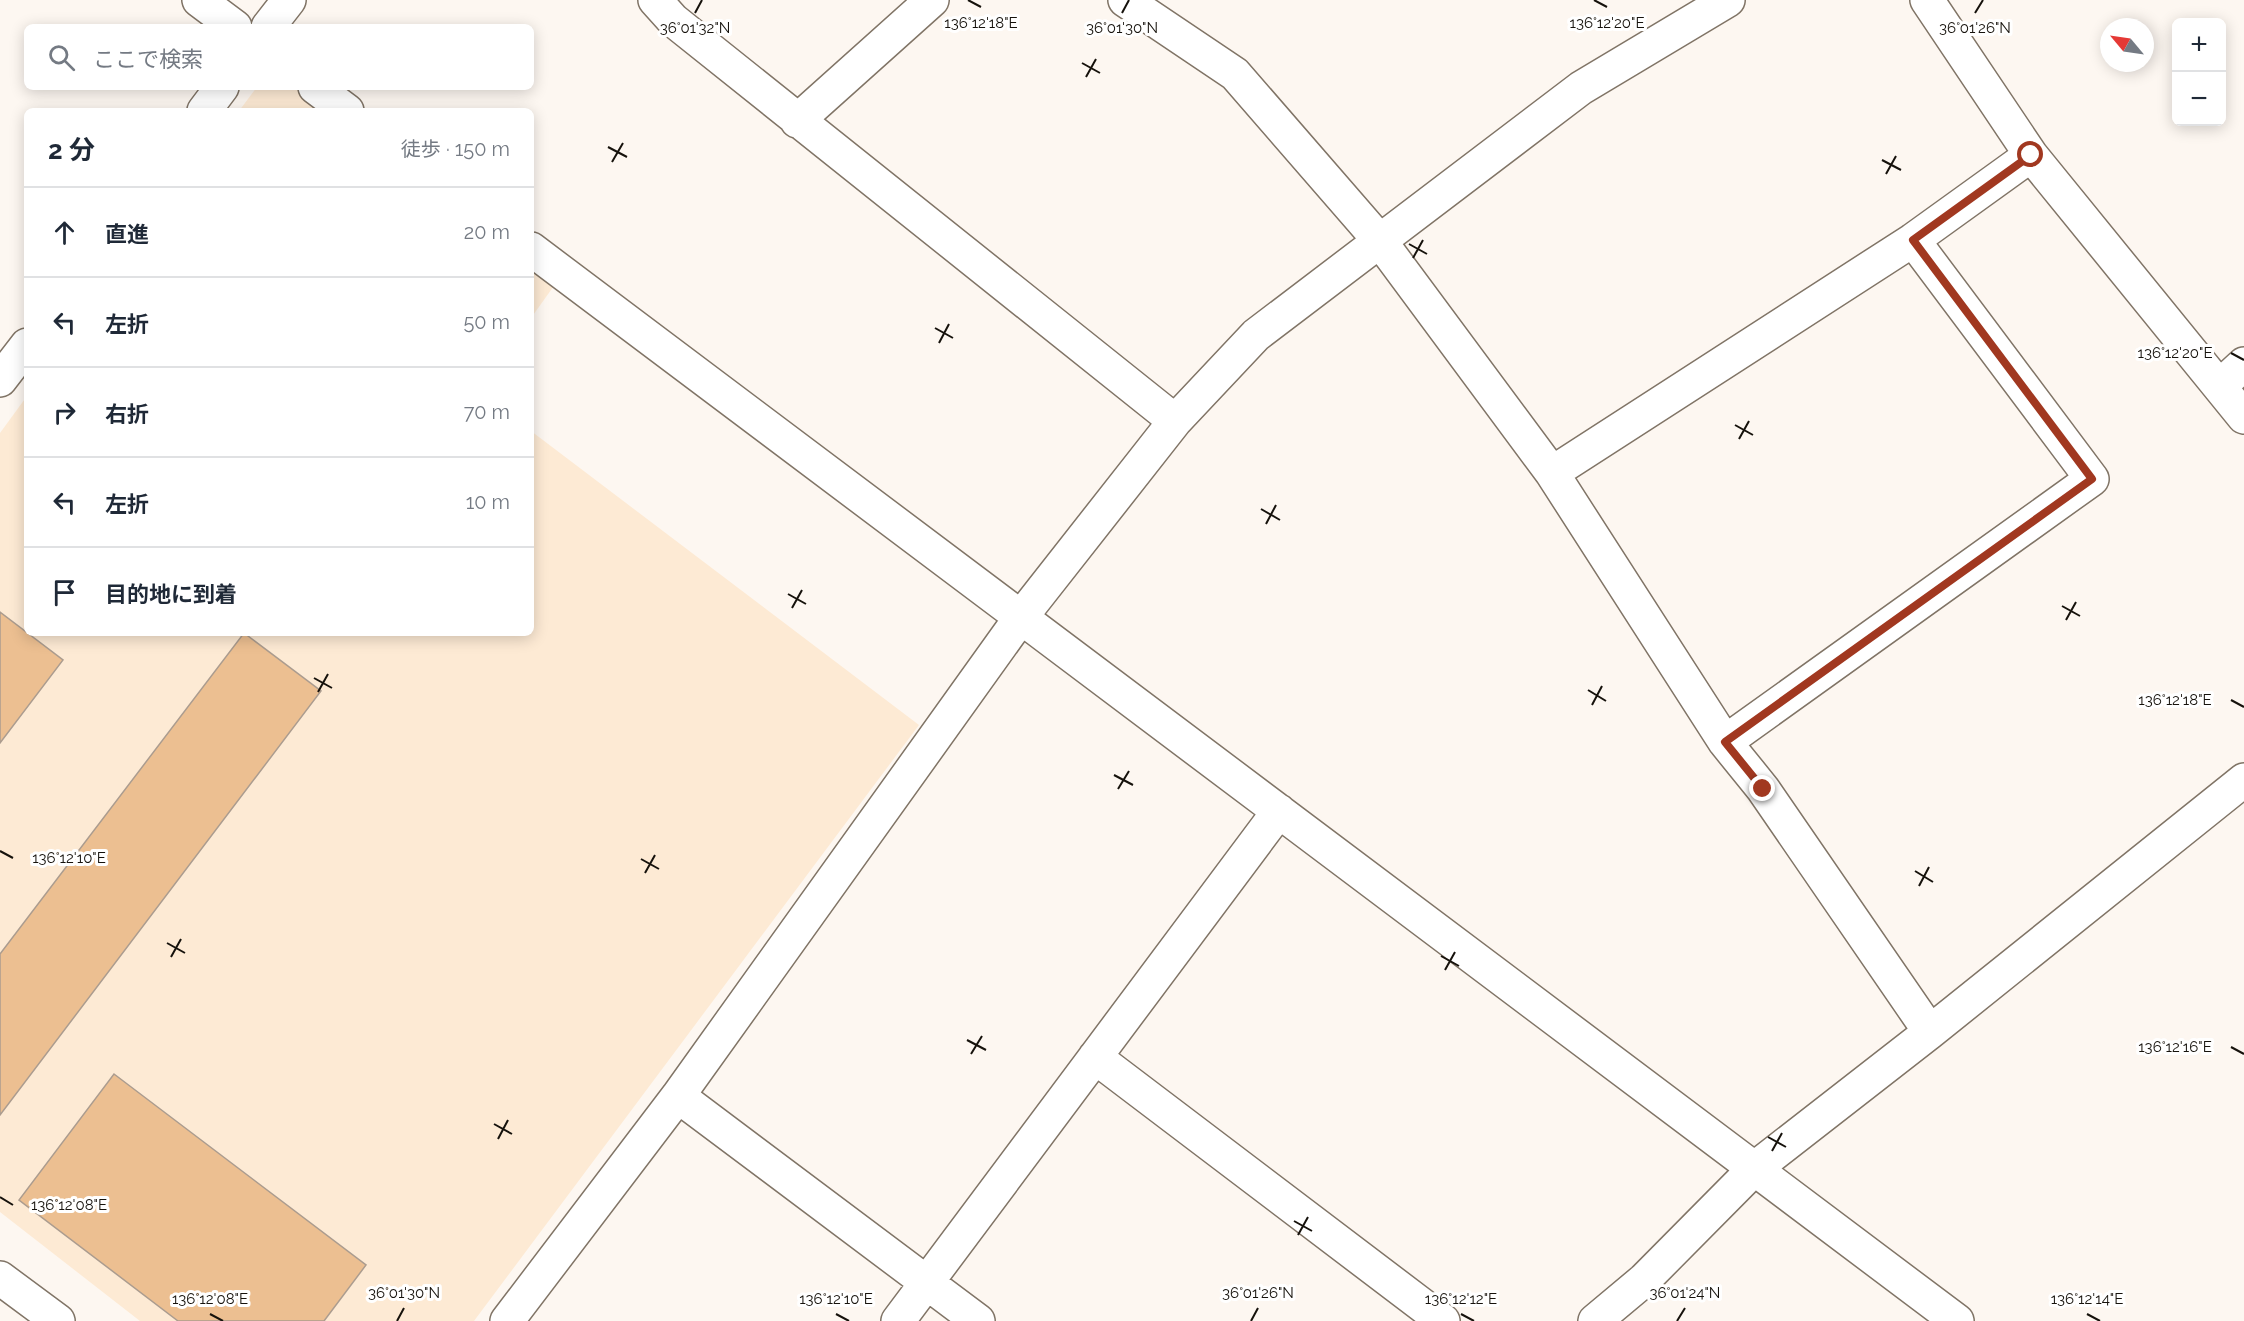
<!DOCTYPE html>
<html lang="ja">
<head>
<meta charset="utf-8">
<style>
  body { margin:0; font-family:Raleway,"Noto Sans JP",sans-serif; background:#f6f6f7; color:#1f2937 }
  .controls { position:absolute; right:18px; top:18px; display:grid; overflow:hidden; border-radius:9px; box-shadow:0 3px 15px #0003 }
  .controls button { width:54px; height:54px; display:grid; place-items:center; padding:0; border:0; border-bottom:2px solid #e0e1e3; background:#fff; color:#1f2937; font:30px sans-serif }
  .compass { position:absolute; left:2100px; top:18px; width:54px; height:54px; border-radius:50%; background:#fff; box-shadow:0 3px 15px #0003; rotate:299deg }
  .stop { position:absolute; width:18px; height:18px; margin:-14px; border:4px solid #a13820; border-radius:50%; background:#fff }
  .stop.end { background:#a13820; border-color:#fff; box-shadow:0 2px 6px #0008 }
  .list { margin:0; padding:0; list-style:none }
  h2 { display:flex; justify-content:space-between; align-items:center; height:78px; margin:0; padding:0 24px; font-size:26px }
  h2 small { font-size:20px; font-weight:400; color:#747a83 }
  .list li { display:grid; grid-template-columns:39px 1fr auto; gap:18px; align-items:center; box-sizing:border-box; height:90px; padding:0 24px; border-top:2px solid #e0e1e3 }
  .list b { display:block; font-size:22px; white-space:nowrap }
  .list em { font-size:20px; font-style:normal; color:#747a83 }
  .icon { flex:none; width:33px; height:33px; fill:none; stroke:currentColor; stroke-width:2; stroke-linecap:round; stroke-linejoin:round }
  .map { position:relative; flex:none; width:2244px; height:1321px; overflow:hidden }
  .search { position:absolute; background:#fff; box-shadow:0 3px 15px #0003; left:24px; top:24px; width:510px; height:66px; display:flex; align-items:center; gap:15px; box-sizing:border-box; padding:0 21px; border-radius:9px; color:#747a83; font-size:22px }
  .panel { position:absolute; background:#fff; box-shadow:0 3px 15px #0003; left:24px; top:108px; width:510px; height:528px; border-radius:9px }
  .map>svg:first-child { display:block }
  .built { fill:#fdead4 }
  .building { fill:#ecbf91; stroke:#ab9c8f; stroke-width:1.5 }
  .lines { fill:none; stroke-linecap:round; stroke-linejoin:round }
  .minor-casing { stroke:#807466; stroke-width:36 }
  .minor { stroke:#fff; stroke-width:33 }
  .route { stroke:#a13820; stroke-width:8 }
  .ticks { fill:none; stroke:#16120c; stroke-width:2 }
  .ticks-label { font-size:15px; text-anchor:middle; fill:#16120c; stroke:#fff; stroke-width:6; stroke-linejoin:round; paint-order:stroke }
</style>
</head>
<body>
<div class="map">
<svg width="2244" height="1321" viewBox="0 0 2244 1321">
  <rect width="100%" height="100%" fill="#fdf7f1"/>
  <!-- built -->
  <path class="built" d="M 257,87 L 301,87 L 332,111 L 239,111 Z
    M 531,264 L 556,283 L 531,318 Z
    M 27,396 L 27,633 L 531,633 L 531,431 L 919,725 L 474,1321 L 140,1321 L 0,1212 L 0,433 Z"/>
  <!-- building -->
  <path class="building" d="M 0,612 L 63,660 L 0,743 Z
    M 244,633 L 321,691 L 0,1115 L 0,954 Z
    M 114,1074 L 366,1265 L 324,1321 L 178,1321 L 19,1200 Z"/>
  <g class="lines">
    <!-- minor casing -->
    <g class="minor-casing">
      <path id="minor" d="M 199,0 L 235,27
        M 655,0 L 673,20 L 1175,421
        M 1125,0 L 1235,74 L 1380,241 L 1552,473 L 1725,742 L 1763,789 L 1930,1032
        M 1927,0 L 2031,155 L 2244,417
        M 268,27 L 289,0
        M 315,87 L 347,111
        M 204,111 L 222,87
        M 797,121 L 932,0
        M 531,249 L 1957,1321
        M 0,380 L 27,345
        M 2220,386 L 2244,364
        M 1552,473 L 1913,240 L 2031,155
        M 1725,742 L 2092,479 L 1913,240
        M 1095,1057 L 1443,1321
        M 678,1096 L 978,1321
        M 0,1278 L 58,1321
        M 507,1321 L 678,1096 L 1021,617 L 1175,421 L 1256,335 L 1581,88 L 1728,0
        M 898,1321 L 1279,811
        M 1595,1321 L 1644,1280 L 1754,1169 L 1930,1032 L 2244,780"/>
    </g>
    <!-- minor -->
    <use href="#minor" class="minor"/>
  </g>
  <g class="lines">
    <!-- route -->
    <path class="route" d="M 1763,789 L 1725,742 L 2092,479 L 1913,240 L 2031,155"/>
  </g>
  <!-- ticks -->
  <path class="ticks" d="M 968,0 L 981,7M 1594,0 L 1607,7M 695,13 L 702,0M 1122,13 L 1129,0M 1975,13 L 1983,0M 1082,63 L 1100,73M 1086,77 L 1096,59M 608,147 L 627,157M 1882,160 L 1901,170M 612,162 L 623,143M 1886,174 L 1896,156M 1409,244 L 1427,254M 1413,258 L 1423,240M 935,328 L 953,338M 939,343 L 949,324M 2231,353 L 2244,360M 1735,425 L 1753,435M 1739,439 L 1749,421M 1261,509 L 1280,520M 1266,524 L 1276,505M 788,594 L 806,604M 2062,606 L 2080,616M 792,608 L 802,590M 2066,620 L 2076,602M 314,678 L 332,688M 1588,690 L 1606,701M 318,692 L 328,674M 2231,700 L 2244,707M 1592,705 L 1602,686M 1114,775 L 1133,785M 1118,789 L 1129,771M 0,851 L 13,858M 641,859 L 659,869M 1915,871 L 1933,882M 645,873 L 655,855M 1919,886 L 1929,867M 167,943 L 185,953M 1441,956 L 1459,966M 171,957 L 181,939M 1445,970 L 1455,952M 967,1040 L 986,1050M 2231,1047 L 2244,1054M 971,1054 L 982,1036M 494,1124 L 512,1134M 1768,1137 L 1786,1147M 498,1139 L 508,1120M 1772,1151 L 1782,1133M 0,1197 L 13,1205M 1294,1221 L 1312,1231M 1298,1235 L 1308,1217M 210,1314 L 223,1321M 836,1314 L 849,1321M 1461,1314 L 1474,1321M 2087,1314 L 2100,1321M 397,1321 L 404,1308M 1251,1321 L 1258,1308M 1677,1321 L 1685,1308"/>
  <g class="ticks-label">
    <text x="981" y="28">136°12'18"E</text>
    <text x="1607" y="28">136°12'20"E</text>
    <text x="695" y="33">36°01'32"N</text>
    <text x="1122" y="33">36°01'30"N</text>
    <text x="1975" y="33">36°01'26"N</text>
    <text x="2175" y="358">136°12'20"E</text>
    <text x="2175" y="705">136°12'18"E</text>
    <text x="69" y="863">136°12'10"E</text>
    <text x="2175" y="1052">136°12'16"E</text>
    <text x="69" y="1210">136°12'08"E</text>
    <text x="404" y="1298">36°01'30"N</text>
    <text x="1258" y="1298">36°01'26"N</text>
    <text x="1685" y="1298">36°01'24"N</text>
    <text x="210" y="1304">136°12'08"E</text>
    <text x="836" y="1304">136°12'10"E</text>
    <text x="1461" y="1304">136°12'12"E</text>
    <text x="2087" y="1304">136°12'14"E</text>
  </g>
</svg>
<div class="controls">
<button>+</button>
<button>−</button>
</div>
<svg class="compass" viewBox="-18 -18 36 36"><path d="M0-13l5 13h-10z" fill="#e53935"/><path d="M0 13l5-13h-10z" fill="#747a83"/></svg>
<div class="stop" style="left:2031px;top:155px"></div>
<div class="stop end" style="left:1763px;top:789px"></div>
<div class="search"><svg class="icon" aria-label="search" viewBox="0 0 24 24"><circle cx="10" cy="10" r="6"/><path d="M15 15l6 6"/></svg>ここで検索</div>
<section class="panel">
<h2>2 分<small>徒歩 · 150 m</small></h2>
<ul class="list">
<li><svg class="icon" aria-label="ahead" viewBox="0 0 24 24"><path d="M12 20V5M6 11l6-6 6 6"/></svg><div><b>直進</b></div><em>20 m</em></li>
<li><svg class="icon" aria-label="left" viewBox="0 0 24 24"><path d="M17 20v-9H6M10 6l-5 5 5 5"/></svg><div><b>左折</b></div><em>50 m</em></li>
<li><svg class="icon" aria-label="right" viewBox="0 0 24 24"><path d="M7 20v-9h11M14 6l5 5-5 5"/></svg><div><b>右折</b></div><em>70 m</em></li>
<li><svg class="icon" aria-label="left" viewBox="0 0 24 24"><path d="M17 20v-9H6M10 6l-5 5 5 5"/></svg><div><b>左折</b></div><em>10 m</em></li>
<li><svg class="icon" aria-label="arrive" viewBox="0 0 24 24"><path d="M6 21V4h12l-3 4 3 4H6"/></svg><div><b>目的地に到着</b></div></li>
</ul>
</section>
</div>
</body>
</html>
